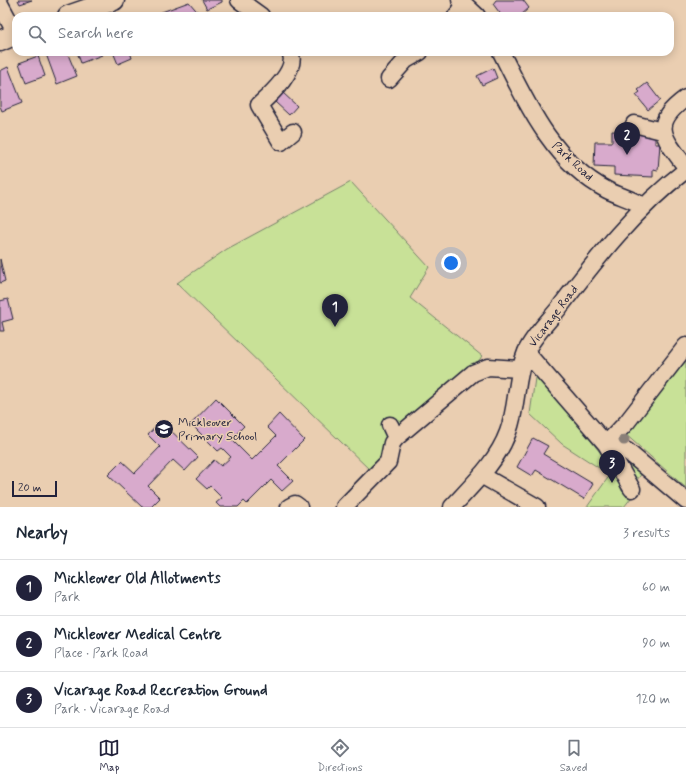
<!DOCTYPE html>
<html lang="en">
<head>
<meta charset="utf-8">
<style>
  body { margin:0; font-family:Mynerve,sans-serif; background:#f6f6f7; color:#1f2937 }
  .scale { position:absolute; left:12px; bottom:10px; width:45px; box-sizing:border-box; padding-left:4px; border:2px solid #22223b; border-top:0; font-size:11px; line-height:14px; white-space:nowrap; color:#22223b; -webkit-text-stroke:3px #eaceb1; paint-order:stroke }
  .you { position:absolute; left:451px; top:263px; width:14px; height:14px; margin:-10px; border:3px solid #fff; border-radius:50%; background:#1a73e8; box-shadow:0 0 0 6px #1a73e833 }
  .badge { display:grid; place-items:center; width:26px; height:26px; border-radius:50%; background:#22223b; color:#fff; font-size:13px; font-weight:700 }
  .pin { position:absolute; translate:-50% -33px; filter:drop-shadow(0 1px 2px #0008) }
  .pin::after { content:''; position:absolute; top:21px; width:14px; height:12px; background:inherit; clip-path:polygon(0 0,100% 0,50% 100%) }
  .list { margin:0; padding:0; list-style:none }
  h2 { display:flex; justify-content:space-between; align-items:center; height:52px; margin:0; padding:0 16px; font-size:17px }
  h2 small { font-size:13px; font-weight:400; color:#747a83 }
  .list li { display:grid; grid-template-columns:26px 1fr auto; gap:12px; align-items:center; box-sizing:border-box; height:56px; padding:0 16px; border-top:1px solid #e0e1e3 }
  .list b { display:block; font-size:15px; white-space:nowrap }
  .list p { margin:0; font-size:13px; white-space:nowrap; color:#747a83 }
  .list em { font-size:13px; font-style:normal; color:#747a83 }
  .icon { flex:none; width:22px; height:22px; fill:none; stroke:currentColor; stroke-width:2; stroke-linecap:round; stroke-linejoin:round }
  .map { position:relative; flex:none; width:686px; height:507px; overflow:hidden }
  .search { position:absolute; background:#fff; box-shadow:0 2px 10px #0003; left:12px; right:12px; top:12px; height:44px; display:flex; align-items:center; gap:10px; box-sizing:border-box; padding:0 14px; border-radius:12px; color:#747a83; font-size:15px }
  .sheet { height:220px; background:#fff }
  nav { display:flex; justify-content:space-around; align-items:center; box-sizing:border-box; height:56px; border-top:1px solid #e0e1e3; background:#fff; font-size:11px; color:#747a83 }
  nav a { display:grid; justify-items:center; gap:2px }
  nav .on { color:#22223b }
  .map>svg:first-child { display:block }
  .green { fill:#c8e197; stroke:#758269 }
  .building { fill:#d8aacc; stroke:#22223b }
  .lines { fill:none; stroke-linecap:round; stroke-linejoin:round }
  .minor-casing { stroke:#22223b; stroke-width:19 }
  .major-casing { stroke:#22223b; stroke-width:23 }
  .minor { stroke:#eaceb1; stroke-width:16 }
  .major { stroke:#eaceb1; stroke-width:20 }
  .tree { fill:#8a7f78 }
  .labels { text-anchor:middle; stroke-width:3; stroke-linejoin:round; paint-order:stroke }
  .street-label { font-size:12px; fill:#22223b; stroke:#eaceb1 }
  .poi-label { font-size:12px; fill:#22223b; stroke:#eaceb1; text-anchor:start }
</style>
</head>
<body>
<div class="map">
<svg width="686" height="507" viewBox="0 0 686 507">
  <rect width="100%" height="100%" fill="#eaceb1"/>
  <filter id="ink" filterUnits="userSpaceOnUse"><feTurbulence type="fractalNoise" baseFrequency=".025" numOctaves="2"/><feDisplacementMap in="SourceGraphic" scale="8" xChannelSelector="R" yChannelSelector="G"/><feConvolveMatrix kernelMatrix="1 2 1 2 8 2 1 2 1" color-interpolation-filters="sRGB"/></filter>
  <g filter="url(#ink)">
    <!-- green -->
    <path class="green" d="M 351,182 L 429,267 L 410,298 L 482,356 L 472,371 L 392,435 L 372,472 L 177,283 L 227,249 Z
      M 686,356 L 686,488 L 624,433 Z
      M 536,371 L 614,470 L 622,491 L 631,498 L 624,507 L 587,507 L 610,475 L 562,444 L 530,414 Z
      M 617,453 L 643,472 L 633,485 Z"/>
    <!-- building -->
    <path class="building" d="M 18,0 L 32,0 L 20,4 Z
      M 202,0 L 222,0 L 222,2 L 207,9 Z
      M 496,0 L 523,0 L 529,8 L 520,16 L 502,16 L 493,4 Z
      M 189,2 L 201,16 L 160,16 L 159,13 Z
      M 52,52 L 67,52 L 77,76 L 57,84 L 46,54 Z
      M 77,52 L 100,52 L 102,55 L 81,63 Z
      M 113,52 L 130,52 L 132,58 L 118,64 Z
      M 38,56 L 45,76 L 26,83 L 19,63 Z
      M 8,67 L 22,103 L 2,111 L 0,106 L 0,71 Z
      M 493,68 L 497,78 L 482,85 L 477,76 Z
      M 647,83 L 660,100 L 648,110 L 636,95 L 640,92 L 638,90 Z
      M 282,92 L 297,106 L 289,115 L 274,101 Z
      M 612,131 L 655,134 L 655,144 L 660,144 L 658,170 L 653,169 L 653,177 L 614,175 L 614,167 L 594,166 L 595,142 L 612,142 Z
      M 0,259 L 5,281 L 0,283 Z
      M 8,299 L 13,319 L 2,322 L 4,331 L 0,331 L 0,301 Z
      M 216,398 L 244,426 L 231,439 L 252,460 L 276,436 L 267,427 L 279,414 L 304,440 L 278,466 L 293,481 L 282,491 L 271,480 L 247,504 L 244,501 L 238,507 L 220,507 L 216,503 L 222,498 L 210,486 L 207,489 L 196,479 L 214,460 L 221,466 L 231,457 L 222,448 L 218,451 L 191,424 Z
      M 161,421 L 198,457 L 185,471 L 173,460 L 148,486 L 160,498 L 151,507 L 142,507 L 108,475 L 122,461 L 135,473 L 160,447 L 148,435 Z
      M 533,438 L 548,446 L 543,454 L 593,484 L 584,499 L 536,470 L 532,476 L 517,467 Z"/>
    <g class="lines">
      <!-- minor casing -->
      <g class="minor-casing">
        <path id="minor" d="M 239,0 L 261,16
          M 460,0 L 477,16
          M 0,4 L 16,34
          M 456,16 L 465,5
          M 290,52 C 299,69 270,95 259,105 L 281,142 L 293,132
          M 501,52 C 527,104 553,162 607,190 C 619,196 632,199 643,206
          M 389,79 L 406,60 L 420,52
          M 686,98 C 650,124 663,137 686,167
          M 634,124 L 662,131
          M 526,352 L 606,444 L 632,489
          M 390,425 L 396,438
          M 606,444 L 627,422 L 686,346
          M 610,450 L 618,447 L 627,451 L 686,501
          M 481,475 L 537,507
          M 289,507 L 295,504 L 299,507
          M 344,507 L 388,462 L 392,443 L 396,438 L 473,373 L 488,367 L 520,369
          M 452,507 C 473,484 497,462 508,432 C 518,406 515,378 526,352 C 533,336 548,322 559,308 C 597,258 636,208 686,170"/>
      </g>
      <!-- major casing -->
      <g class="major-casing">
        <path id="major" d="M 68,16 L 114,0
          M 0,41 L 16,34"/>
      </g>
      <!-- minor -->
      <use href="#minor" class="minor"/>
      <!-- major -->
      <use href="#major" class="major"/>
    </g>
    <!-- trees -->
    <circle class="tree" cx="624" cy="440" r="5.5"/>
  </g>
  <!-- icons -->
  <defs>
    <g id="school-disc" transform="scale(1)"><circle r="9.5" fill="#22223b" stroke="#eaceb1"/><path d="M0-5L7-2L0 1L-7-2ZM-4 1L0 2.5L4 1V4Q0 6-4 4Z" fill="#fff"/></g>
  </defs>
  <g fill-rule="evenodd">
    <use href="#school-disc" x="164" y="429"/>
  </g>
  <g class="labels">
    <!-- street labels -->
    <g class="street-label">
      <text transform="translate(573 161) rotate(43)" y="4">Park Road</text>
      <text transform="translate(553 316) rotate(-53)" y="4">Vicarage Road</text>
    </g>
    <!-- poi labels -->
    <g class="poi-label">
      <text x="178" y="426">Mickleover<tspan x="178" dy="14">Primary School</tspan></text>
    </g>
  </g>
</svg>
<div class="scale">20 m</div>
<div class="you"></div>
<div class="pin badge" style="left:335px;top:327px">1</div>
<div class="pin badge" style="left:627px;top:155px">2</div>
<div class="pin badge" style="left:612px;top:483px">3</div>
<div class="search"><svg class="icon" aria-label="search" viewBox="0 0 24 24"><circle cx="10" cy="10" r="6"/><path d="M15 15l6 6"/></svg>Search here</div>
</div>
<section class="sheet">
<h2>Nearby<small>3 results</small></h2>
<ul class="list">
<li><span class="badge">1</span><div><b>Mickleover Old Allotments</b><p>Park</p></div><em>60 m</em></li>
<li><span class="badge">2</span><div><b>Mickleover Medical Centre</b><p>Place · Park Road</p></div><em>90 m</em></li>
<li><span class="badge">3</span><div><b>Vicarage Road Recreation Ground</b><p>Park · Vicarage Road</p></div><em>120 m</em></li>
</ul>
</section>
<nav>
<a class="on"><svg class="icon" aria-label="map" viewBox="0 0 24 24"><path d="M3 6l6-2 6 2 6-2v14l-6 2-6-2-6 2zM9 4v14M15 6v14"/></svg>Map</a>
<a><svg class="icon" aria-label="directions" viewBox="0 0 24 24"><path d="M12 3l9 9-9 9-9-9zM9 14v-3h6M13 9l2 2-2 2"/></svg>Directions</a>
<a><svg class="icon" aria-label="saved" viewBox="0 0 24 24"><path d="M7 4h10v16l-5-4-5 4z"/></svg>Saved</a>
</nav>
</body>
</html>
